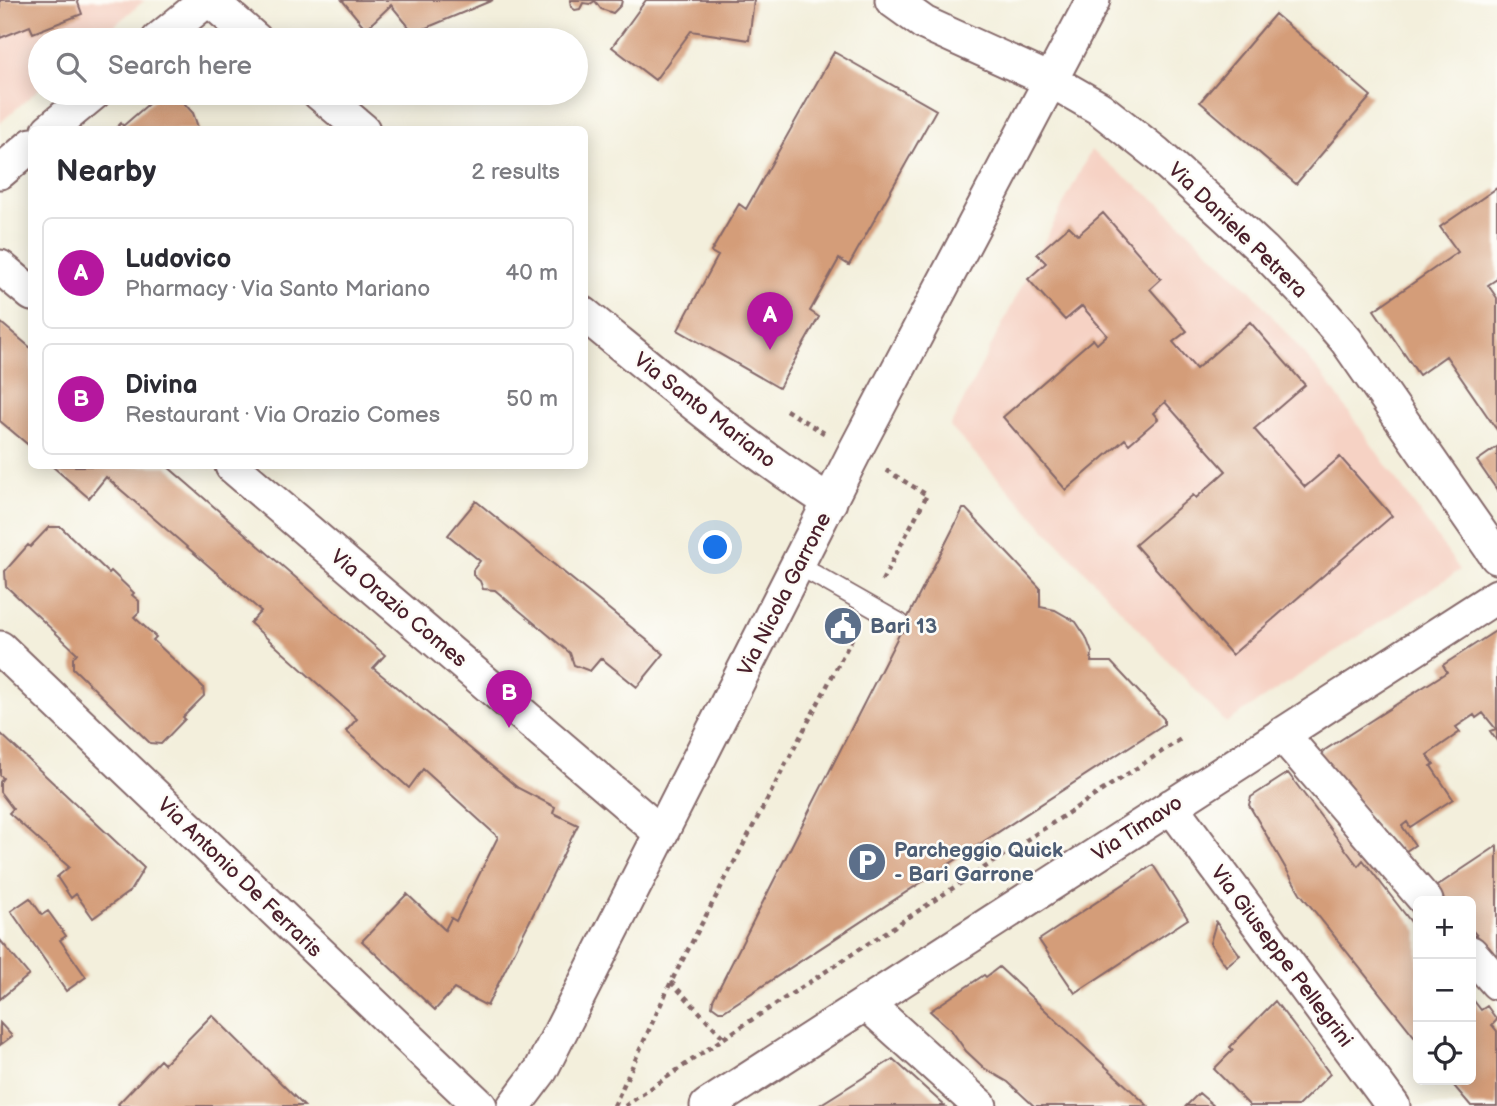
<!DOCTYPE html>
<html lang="en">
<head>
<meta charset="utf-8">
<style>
  body { margin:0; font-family:"Balsamiq Sans",sans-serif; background:#f2f2f3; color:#2b2b33 }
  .controls { position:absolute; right:21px; bottom:21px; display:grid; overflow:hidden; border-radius:10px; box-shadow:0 4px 18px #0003 }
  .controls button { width:63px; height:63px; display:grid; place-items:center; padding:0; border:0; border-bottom:2px solid #e1e1e2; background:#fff; color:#2b2b33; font:35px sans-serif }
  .you { position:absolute; left:716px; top:548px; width:24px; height:24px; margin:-18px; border:5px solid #fff; border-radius:50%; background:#1a73e8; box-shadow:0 0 0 10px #1a73e833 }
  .badge { display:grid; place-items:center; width:46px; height:46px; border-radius:50%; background:#b5179e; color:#fff; font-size:23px; font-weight:700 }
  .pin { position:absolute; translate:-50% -58px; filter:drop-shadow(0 2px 4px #0008) }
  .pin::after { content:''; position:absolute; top:37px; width:24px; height:21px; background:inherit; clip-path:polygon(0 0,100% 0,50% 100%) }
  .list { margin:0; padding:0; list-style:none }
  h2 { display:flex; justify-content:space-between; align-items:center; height:91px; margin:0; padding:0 28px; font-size:30px }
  h2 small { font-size:23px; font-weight:400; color:#7c7c81 }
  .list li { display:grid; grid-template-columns:46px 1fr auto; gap:21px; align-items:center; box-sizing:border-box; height:112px; margin:0 14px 14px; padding:0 14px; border:2px solid #e1e1e2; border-radius:10px }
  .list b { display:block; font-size:26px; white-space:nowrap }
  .list p { margin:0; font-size:23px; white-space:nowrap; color:#7c7c81 }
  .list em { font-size:23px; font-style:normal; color:#7c7c81 }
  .icon { flex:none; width:38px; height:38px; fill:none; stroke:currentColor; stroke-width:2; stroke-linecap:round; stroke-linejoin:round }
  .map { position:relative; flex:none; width:1497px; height:1106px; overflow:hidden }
  .search { position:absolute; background:#fff; box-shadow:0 4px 18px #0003; left:28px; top:28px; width:560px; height:77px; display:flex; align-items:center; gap:18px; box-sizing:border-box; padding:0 24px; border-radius:38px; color:#7c7c81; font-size:26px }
  .panel { position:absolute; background:#fff; box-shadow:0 4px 18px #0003; left:28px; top:126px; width:560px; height:343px; border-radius:10px }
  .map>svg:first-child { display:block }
  .built { fill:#f6d2c4 }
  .building { fill:#d49d79 }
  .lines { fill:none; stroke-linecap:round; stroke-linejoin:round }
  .lane-casing { stroke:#856869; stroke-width:21 }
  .street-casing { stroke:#856869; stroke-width:37 }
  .path { stroke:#856869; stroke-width:4.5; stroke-dasharray:5 5; stroke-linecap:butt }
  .lane { stroke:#fff; stroke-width:18 }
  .street { stroke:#fff; stroke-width:33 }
  .labels { text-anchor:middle; stroke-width:5; stroke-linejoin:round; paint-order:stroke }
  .street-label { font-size:21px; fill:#4a1f2b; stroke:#fdfcf7 }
  .service-label { font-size:21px; font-weight:bold; fill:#4e5e75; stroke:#fdfcf7; text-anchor:start }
</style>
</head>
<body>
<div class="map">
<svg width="1497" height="1106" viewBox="0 0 1497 1106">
  <rect width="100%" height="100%" fill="#fdfcf7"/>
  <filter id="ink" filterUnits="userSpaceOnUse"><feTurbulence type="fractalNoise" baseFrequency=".0143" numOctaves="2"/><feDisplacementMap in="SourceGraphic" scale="14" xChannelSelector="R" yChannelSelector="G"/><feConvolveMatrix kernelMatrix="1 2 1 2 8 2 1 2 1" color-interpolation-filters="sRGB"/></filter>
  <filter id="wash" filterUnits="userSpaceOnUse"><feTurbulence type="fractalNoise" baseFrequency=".00686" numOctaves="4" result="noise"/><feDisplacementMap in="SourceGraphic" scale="28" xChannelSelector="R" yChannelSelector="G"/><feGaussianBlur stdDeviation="1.57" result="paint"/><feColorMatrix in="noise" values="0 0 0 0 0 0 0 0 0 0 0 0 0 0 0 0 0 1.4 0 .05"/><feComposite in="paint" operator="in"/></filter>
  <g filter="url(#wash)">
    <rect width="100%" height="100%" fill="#f3efdc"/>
    <!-- built -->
    <path class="built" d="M 0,0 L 145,0 L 97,40 L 40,40 L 40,88 L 0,123 Z
      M 1091,150 L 1160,204 L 1250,290 L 1324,377 L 1460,570 L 1226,723 L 950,427 Z"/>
    <g id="blocks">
      <!-- building -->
      <path class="building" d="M 0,0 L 77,0 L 82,14 L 33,33 L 30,26 L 0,38 Z
        M 342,0 L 493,0 L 414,33 L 391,5 L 366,29 Z
        M 570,0 L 622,0 L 621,5 L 613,13 L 601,9 L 595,1 L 590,4 L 583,3 L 580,9 L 575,10 L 571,7 Z
        M 646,0 L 754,0 L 749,40 L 691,31 L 655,80 L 612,47 Z
        M 1275,14 L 1371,96 L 1296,184 L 1200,102 Z
        M 834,52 L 936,110 L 849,265 L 839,259 L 810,311 L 819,317 L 779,388 L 678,330 L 718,256 L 711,252 L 739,204 L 746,209 Z
        M 161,93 L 175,93 L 193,113 L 199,130 L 114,130 L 121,123 L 123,126 Z
        M 1497,188 L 1497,279 L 1488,285 L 1497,298 L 1497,430 L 1446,356 L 1419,375 L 1374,310 L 1458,252 L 1440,227 Z
        M 1103,213 L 1161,279 L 1150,289 L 1187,331 L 1173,342 L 1196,369 L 1250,322 L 1305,385 L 1254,429 L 1305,487 L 1340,457 L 1392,516 L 1232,655 L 1135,545 L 1193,495 L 1196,498 L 1226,471 L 1165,402 L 1153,413 L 1158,419 L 1129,444 L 1125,439 L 1066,490 L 1003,417 L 1093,339 L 1097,344 L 1107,335 L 1082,306 L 1065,320 L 1028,279 L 1046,263 L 1037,254 L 1069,226 L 1078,235 Z
        M 0,322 L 32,349 L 32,448 L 0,421 Z
        M 1497,447 L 1497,490 L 1477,461 Z
        M 52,466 L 167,466 L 385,655 L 373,668 L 518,788 L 555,807 L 553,813 L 578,825 L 487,1006 L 454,989 L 435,1010 L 362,941 L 407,894 L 445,930 L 451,918 L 456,921 L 498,837 L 423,769 L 409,788 L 346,731 L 357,719 L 250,623 L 261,611 L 106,477 L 89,498 Z
        M 476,501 L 664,654 L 637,687 L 601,658 L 590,671 L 574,665 L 570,653 L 495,590 L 483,589 L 480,581 L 473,575 L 473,570 L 480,561 L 448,535 Z
        M 963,509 L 966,509 L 1040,588 L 1040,607 L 1055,610 L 1076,622 L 1086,637 L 1092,653 L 1091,662 L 1111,662 L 1164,719 L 1164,724 L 724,1011 L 719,1011 L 712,1006 L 713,1000 Z
        M 49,527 L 61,527 L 109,573 L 111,571 L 134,593 L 132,595 L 139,601 L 139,612 L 134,617 L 156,637 L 153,640 L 203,687 L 204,696 L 183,717 L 185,719 L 161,744 L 150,743 L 73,668 L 73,658 L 77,653 L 6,586 L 5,571 L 28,545 L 30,547 Z
        M 1497,630 L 1497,741 L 1490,731 L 1496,729 L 1483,713 L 1476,718 L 1474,715 L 1456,727 L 1460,732 L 1427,755 L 1434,764 L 1431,766 L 1453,799 L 1410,827 L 1407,822 L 1402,826 L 1415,845 L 1403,853 L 1317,755 L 1447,672 L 1443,665 Z
        M 0,733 L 144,868 L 130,891 L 93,918 L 76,894 L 71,898 L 57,877 L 69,867 L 9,813 L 13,809 L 0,792 L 0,782 L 3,778 L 0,775 Z
        M 1288,773 L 1358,866 L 1363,860 L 1418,931 L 1418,1041 L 1300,893 L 1249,805 L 1251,797 Z
        M 1497,846 L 1497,958 L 1471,929 L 1471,901 L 1446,901 L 1434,888 Z
        M 1153,865 L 1188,919 L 1075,993 L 1039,940 Z
        M 30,898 L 42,915 L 48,911 L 66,936 L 60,940 L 86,977 L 66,991 L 11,911 Z
        M 1216,922 L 1240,955 L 1226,966 L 1210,943 Z
        M 0,940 L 29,975 L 0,999 Z
        M 999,967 L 1148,1106 L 1034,1106 L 1008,1082 L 984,1068 L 966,1051 L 951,1030 L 930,1011 L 984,975 L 986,977 Z
        M 1471,997 L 1481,1010 L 1487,1006 L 1497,1020 L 1492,1025 L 1497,1031 L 1497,1106 L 1471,1106 L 1449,1080 L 1471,1080 Z
        M 1275,1001 L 1330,1074 L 1298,1106 L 1250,1106 L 1214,1069 L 1233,1050 L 1230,1047 Z
        M 212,1015 L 217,1020 L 304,1106 L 120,1106 L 118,1104 L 160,1060 L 164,1064 Z
        M 0,1023 L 12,1036 L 0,1045 Z
        M 893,1059 L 945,1106 L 818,1106 Z
        M 1199,1093 L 1214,1106 L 1186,1106 Z"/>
    </g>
  </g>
  <g filter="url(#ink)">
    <use href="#blocks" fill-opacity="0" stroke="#856869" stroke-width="2"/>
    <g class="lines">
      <!-- lane casing -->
      <g class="lane-casing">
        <path id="lane" d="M 798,565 L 900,623"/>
      </g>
      <!-- street casing -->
      <g class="street-casing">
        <path id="street" d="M 210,0 L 256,40
          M 892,0 L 924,23 L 1052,81 L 1099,108 L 1156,153 L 1223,213 L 1263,250 L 1311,300 L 1346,340 L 1497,557
          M 158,40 L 207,0
          M 319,93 L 363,130
          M 49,130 L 94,93
          M 0,172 L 32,145
          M 0,267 L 32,294
          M 584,314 C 664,379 742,446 830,502
          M 232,466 L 661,833
          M 0,648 L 480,1106
          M 1282,734 L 1426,901
          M 1171,806 L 1393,1106
          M 1471,953 L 1497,983
          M 866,1003 L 980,1106
          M 514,1106 L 541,1070 L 855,451 L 1093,0
          M 707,1106 L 1497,596"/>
      </g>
      <!-- path -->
      <path class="path" d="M 786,410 L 824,433
        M 882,581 L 927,495 L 886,470
        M 671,982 L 724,1038
        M 614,1106 L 671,982 L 857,629
        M 625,1106 L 724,1038 L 1184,737"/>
      <!-- lane -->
      <use href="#lane" class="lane"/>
      <!-- street -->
      <use href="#street" class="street"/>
    </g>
  </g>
  <!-- icons -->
  <defs>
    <g id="civic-disc" transform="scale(2.0125)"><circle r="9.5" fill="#5c6f8a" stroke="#fdfcf7"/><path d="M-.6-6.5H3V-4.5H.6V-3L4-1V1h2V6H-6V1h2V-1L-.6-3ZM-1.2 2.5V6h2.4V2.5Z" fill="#fff"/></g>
    <g id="parking-disc" transform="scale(2.0125)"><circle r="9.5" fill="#5c6f8a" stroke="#fdfcf7"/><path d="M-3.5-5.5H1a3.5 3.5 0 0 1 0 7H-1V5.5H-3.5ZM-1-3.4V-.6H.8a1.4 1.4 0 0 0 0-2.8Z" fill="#fff"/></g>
  </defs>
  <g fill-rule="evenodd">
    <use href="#civic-disc" x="843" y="626"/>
    <use href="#parking-disc" x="867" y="862"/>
  </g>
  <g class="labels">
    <!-- street labels -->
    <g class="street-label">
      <text transform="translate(1238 230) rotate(44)" y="7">Via Daniele Petrera</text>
      <text transform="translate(705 410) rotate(38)" y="7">Via Santo Mariano</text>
      <text transform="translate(784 594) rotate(-63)" y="7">Via Nicola Garrone</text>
      <text transform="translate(399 608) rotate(40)" y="7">Via Orazio Comes</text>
      <text transform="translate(1137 828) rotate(-33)" y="7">Via Timavo</text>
      <text transform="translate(240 877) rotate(44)" y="7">Via Antonio De Ferraris</text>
      <text transform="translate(1282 956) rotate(53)" y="7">Via Giuseppe Pellegrini</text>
    </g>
    <!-- service labels -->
    <g class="service-label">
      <text x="870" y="633">Bari 13</text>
      <text x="894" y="857">Parcheggio Quick<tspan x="894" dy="24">- Bari Garrone</tspan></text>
    </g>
  </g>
</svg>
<div class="controls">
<button>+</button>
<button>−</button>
<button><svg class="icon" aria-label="locate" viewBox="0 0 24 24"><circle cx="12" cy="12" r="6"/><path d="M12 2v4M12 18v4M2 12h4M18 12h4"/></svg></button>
</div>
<div class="you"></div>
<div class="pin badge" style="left:770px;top:350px">A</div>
<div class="pin badge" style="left:509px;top:728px">B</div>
<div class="search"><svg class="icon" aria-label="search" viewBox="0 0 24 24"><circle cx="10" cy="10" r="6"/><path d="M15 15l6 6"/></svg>Search here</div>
<section class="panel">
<h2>Nearby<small>2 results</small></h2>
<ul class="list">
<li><span class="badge">A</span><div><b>Ludovico</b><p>Pharmacy · Via Santo Mariano</p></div><em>40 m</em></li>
<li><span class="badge">B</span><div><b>Divina</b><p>Restaurant · Via Orazio Comes</p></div><em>50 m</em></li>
</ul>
</section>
</div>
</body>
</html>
